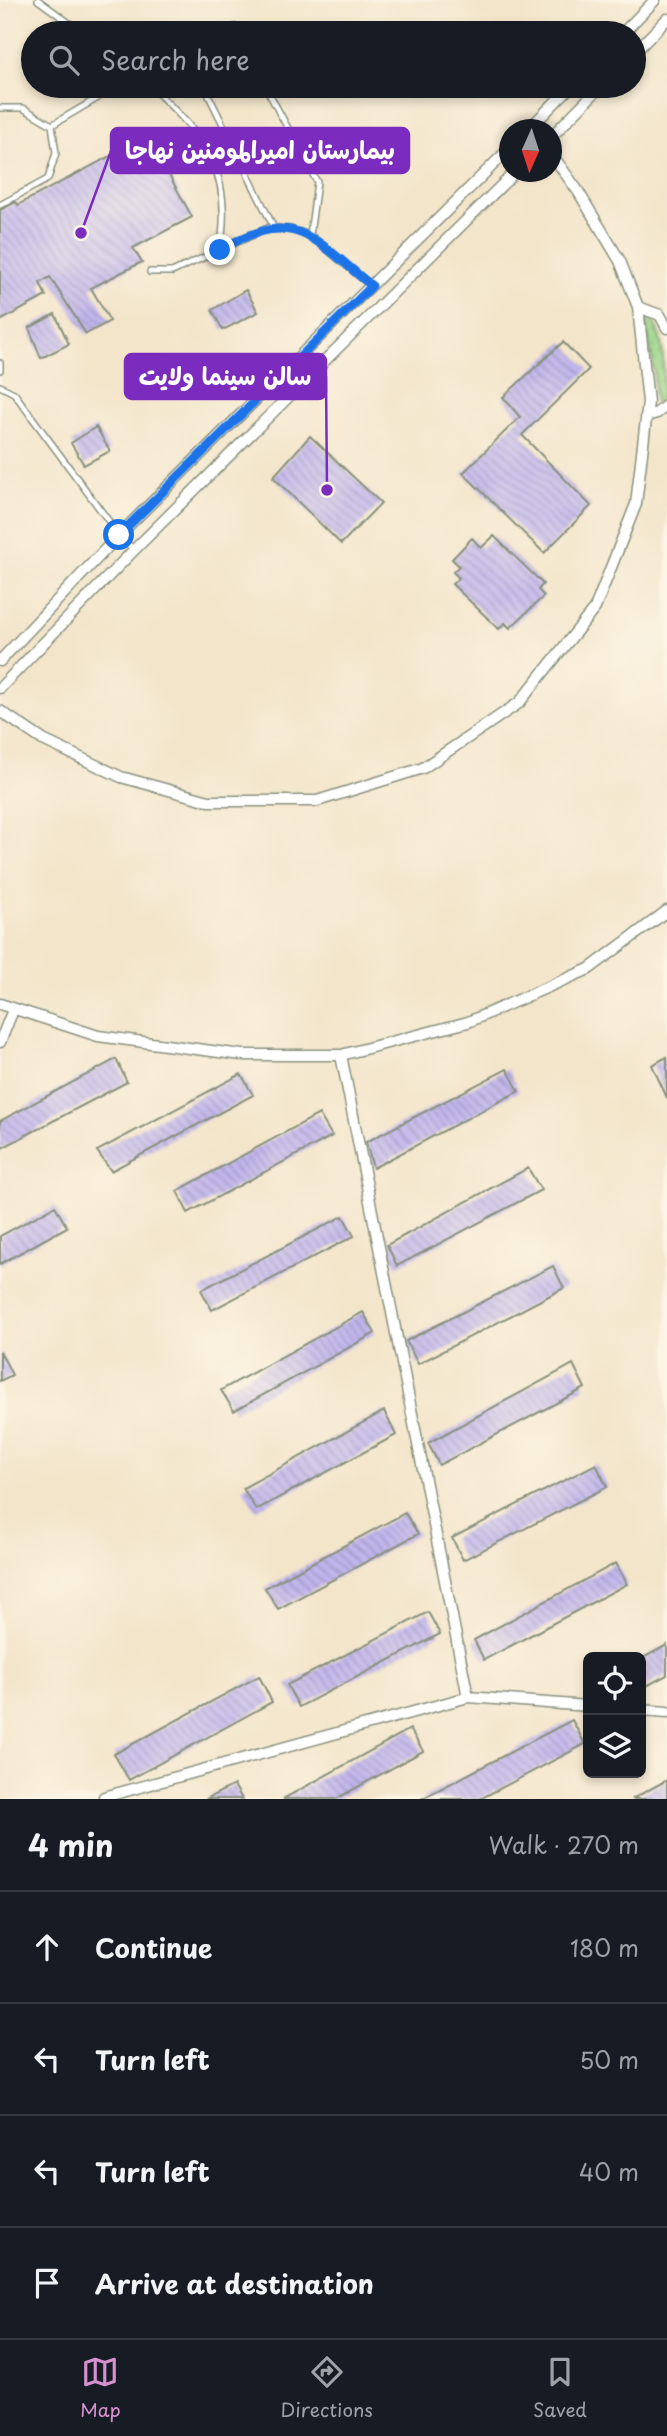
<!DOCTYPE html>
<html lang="en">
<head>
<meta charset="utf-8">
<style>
  body { margin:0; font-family:"Playpen Sans","Playpen Sans Arabic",sans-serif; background:#20242c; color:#f1f3f6 }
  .controls { position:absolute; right:21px; bottom:21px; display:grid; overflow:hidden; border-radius:10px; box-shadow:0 4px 10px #0003 }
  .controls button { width:63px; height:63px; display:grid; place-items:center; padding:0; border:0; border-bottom:2px solid #363941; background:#171b24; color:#f1f3f6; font:35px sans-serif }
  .compass { position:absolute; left:499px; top:119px; width:63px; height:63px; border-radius:50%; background:#171b24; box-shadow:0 4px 10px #0003; rotate:183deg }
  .stop { position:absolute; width:21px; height:21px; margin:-16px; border:5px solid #1a73e8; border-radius:50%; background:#fff }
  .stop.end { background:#1a73e8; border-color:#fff; box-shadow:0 2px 7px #0008 }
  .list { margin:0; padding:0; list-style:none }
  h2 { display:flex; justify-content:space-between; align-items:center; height:91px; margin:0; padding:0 28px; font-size:30px }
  h2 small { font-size:23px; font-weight:400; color:#9ea1a6 }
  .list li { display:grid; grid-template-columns:46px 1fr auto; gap:21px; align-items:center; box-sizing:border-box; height:112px; padding:0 28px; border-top:2px solid #363941 }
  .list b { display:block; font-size:26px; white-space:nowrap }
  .list em { font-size:23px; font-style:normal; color:#9ea1a6 }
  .icon { flex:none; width:38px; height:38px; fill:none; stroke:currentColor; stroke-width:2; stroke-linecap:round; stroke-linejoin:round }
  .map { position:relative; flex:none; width:667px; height:1799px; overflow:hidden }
  .search { position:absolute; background:#171b24; box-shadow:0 4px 10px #0003; left:21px; right:21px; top:21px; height:77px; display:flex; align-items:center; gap:18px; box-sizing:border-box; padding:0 24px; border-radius:38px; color:#9ea1a6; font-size:26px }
  .sheet { height:539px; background:#171b24 }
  nav { display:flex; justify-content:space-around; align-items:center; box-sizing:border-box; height:98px; border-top:2px solid #363941; background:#171b24; font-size:19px; color:#9ea1a6 }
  nav a { display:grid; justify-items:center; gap:4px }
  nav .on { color:#d690ce }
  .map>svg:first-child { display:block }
  .grass { fill:url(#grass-dots); stroke:#5c885c; stroke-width:2 }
  .building { fill:url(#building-back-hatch) }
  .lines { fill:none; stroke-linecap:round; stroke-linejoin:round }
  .service-casing { stroke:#89917f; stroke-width:8 }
  .minor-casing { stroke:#89917f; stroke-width:13 }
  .service { stroke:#fff; stroke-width:5 }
  .minor { stroke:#fff; stroke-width:10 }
  .route { stroke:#1a73e8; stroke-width:9 }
  .leader { fill:none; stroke:#7b2cbf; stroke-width:2.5 }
  .callout-dot { fill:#7b2cbf; stroke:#fcf5e5; stroke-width:2.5 }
  .callout { fill:#7b2cbf; stroke:#7b2cbf; stroke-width:2.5 }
  .callout-label { font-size:24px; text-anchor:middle; font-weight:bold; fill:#fff }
</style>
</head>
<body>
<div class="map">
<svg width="667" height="1799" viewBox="0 0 667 1799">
  <defs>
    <pattern id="grass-dots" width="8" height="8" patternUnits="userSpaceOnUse" patternTransform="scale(1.75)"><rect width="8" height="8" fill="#99d285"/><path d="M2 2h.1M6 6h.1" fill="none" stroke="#83b573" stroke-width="1.8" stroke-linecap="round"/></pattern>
    <pattern id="building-back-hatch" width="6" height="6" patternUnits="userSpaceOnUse" patternTransform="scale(1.75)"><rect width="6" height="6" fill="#c1b6ed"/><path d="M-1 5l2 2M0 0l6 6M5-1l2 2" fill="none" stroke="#9c95c1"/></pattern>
  </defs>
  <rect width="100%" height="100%" fill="#fcf5e5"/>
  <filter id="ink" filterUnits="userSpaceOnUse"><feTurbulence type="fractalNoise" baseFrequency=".0143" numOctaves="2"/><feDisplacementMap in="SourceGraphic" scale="14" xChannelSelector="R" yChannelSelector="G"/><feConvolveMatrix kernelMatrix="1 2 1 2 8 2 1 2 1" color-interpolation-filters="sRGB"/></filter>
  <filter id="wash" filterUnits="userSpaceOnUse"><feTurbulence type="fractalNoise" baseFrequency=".00686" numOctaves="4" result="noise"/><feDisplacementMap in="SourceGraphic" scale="28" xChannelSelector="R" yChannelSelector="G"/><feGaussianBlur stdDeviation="1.57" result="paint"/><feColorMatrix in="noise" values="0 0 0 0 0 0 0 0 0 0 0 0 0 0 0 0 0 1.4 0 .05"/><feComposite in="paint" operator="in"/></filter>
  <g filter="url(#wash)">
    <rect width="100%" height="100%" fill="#f3e5ca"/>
    <!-- grass -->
    <path class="grass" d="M 645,315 C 667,326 667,387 658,406 L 655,405 L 654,372 Z"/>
    <g id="blocks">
      <!-- building -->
      <path class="building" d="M 148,136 L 192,217 L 133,248 L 142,262 L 91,288 L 110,321 L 86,334 L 50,277 L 40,283 L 46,296 L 0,321 L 0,210 L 16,202 L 18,205 Z
        M 246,290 L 258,312 L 223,330 L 212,310 Z
        M 55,314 L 69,344 L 41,358 L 29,328 Z
        M 563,342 L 589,369 L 522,435 L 591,506 L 544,553 L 463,473 L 520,417 L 503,397 Z
        M 96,427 L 110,451 L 84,465 L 71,443 Z
        M 310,436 L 381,503 L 341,544 L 273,477 Z
        M 494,536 L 543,584 L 538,590 L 544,596 L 510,628 L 505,623 L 499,629 L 452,584 L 459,578 L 453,572 L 459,566 L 452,559 L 472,538 L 481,548 Z
        M 667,1057 L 667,1098 L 652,1065 Z
        M 116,1059 L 127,1082 L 0,1149 L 0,1121 Z
        M 507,1069 L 519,1091 L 373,1168 L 366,1142 Z
        M 241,1074 L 253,1095 L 111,1171 L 97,1151 Z
        M 319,1114 L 332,1136 L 188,1213 L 177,1191 Z
        M 528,1168 L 541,1190 L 397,1266 L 387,1245 Z
        M 55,1206 L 67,1227 L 0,1264 L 0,1236 Z
        M 343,1216 L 354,1236 L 212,1310 L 201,1290 Z
        M 553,1266 L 564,1288 L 418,1364 L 406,1341 Z
        M 363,1312 L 375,1333 L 234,1411 L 221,1390 Z
        M 0,1351 L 12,1375 L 0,1381 Z
        M 573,1364 L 585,1388 L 439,1465 L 428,1443 Z
        M 384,1411 L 396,1435 L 256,1510 L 243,1488 Z
        M 596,1464 L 607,1487 L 463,1560 L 452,1538 Z
        M 405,1513 L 418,1534 L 278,1609 L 265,1588 Z
        M 616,1563 L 627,1584 L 484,1660 L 474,1640 Z
        M 428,1612 L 440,1634 L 299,1707 L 287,1685 Z
        M 667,1645 L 667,1675 L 641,1689 L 641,1659 Z
        M 259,1676 L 272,1702 L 129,1780 L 114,1754 Z
        M 572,1720 L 585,1744 L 480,1799 L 421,1799 Z
        M 410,1729 L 423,1751 L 336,1799 L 283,1799 Z
        M 667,1780 L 667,1799 L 632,1799 Z
        M 234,1785 L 242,1799 L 206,1799 Z"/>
    </g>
  </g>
  <g filter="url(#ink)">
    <use href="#blocks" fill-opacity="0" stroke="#89917f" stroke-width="2"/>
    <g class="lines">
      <!-- service casing -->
      <g class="service-casing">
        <path id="service" d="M 38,0 L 83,33
          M 221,33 L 235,27 L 238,33
          M 150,86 C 204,136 234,172 220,249
          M 204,86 L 274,228
          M 265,86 L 317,182 L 310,235
          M 0,108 L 23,108 L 52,125 L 56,153 L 48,179 L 0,205
          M 52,125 L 118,86
          M 150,272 L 172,272 L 268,228 L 290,229 L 310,235 L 371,286
          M 0,363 L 0,370
          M 0,386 L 14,393 L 119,535 L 134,550"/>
      </g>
      <!-- minor casing -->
      <g class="minor-casing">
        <path id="minor" d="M 623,33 L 655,0
          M 634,53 L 667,19
          M 528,130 L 571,86
          M 552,136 L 601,86
          M 638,307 L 660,315 L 667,328
          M 646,416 L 657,413 L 667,405
          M 0,661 L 119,535 L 510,148
          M 0,688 L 134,550 L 515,172
          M 0,711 L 43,740 L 121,777 L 209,801 L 317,801 L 423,768 L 519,703 L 595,608 L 636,504 L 648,402 L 638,307 L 620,261 L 578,191 L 552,155
          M 0,1004 L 98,1036 L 242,1055 L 341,1055 L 468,1022 L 589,969 L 667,911
          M 0,1042 L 13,1010
          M 341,1055 L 468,1697
          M 641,1710 L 667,1712
          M 104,1797 L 468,1697 L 588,1706"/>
      </g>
      <!-- service -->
      <use href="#service" class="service"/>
      <!-- minor -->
      <use href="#minor" class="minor"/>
    </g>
  </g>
  <g class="lines" filter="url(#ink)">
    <!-- route -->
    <path class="route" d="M 119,535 L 372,286 C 314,239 295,205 220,250"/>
  </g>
  <!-- callouts -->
  <path class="leader" d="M81 233L111 151M327 490L326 376"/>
  <g class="callout-dot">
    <circle cx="81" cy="233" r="7"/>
    <circle cx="327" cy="490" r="7"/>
  </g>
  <g class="callout">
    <rect x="111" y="128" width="298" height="45" rx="7"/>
    <rect x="125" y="354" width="201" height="45" rx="7"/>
  </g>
  <g class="callout-label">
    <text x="260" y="159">بیمارستان امیرالمومنین نهاجا</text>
    <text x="225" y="385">سالن سینما ولایت</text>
  </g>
</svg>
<div class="controls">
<button><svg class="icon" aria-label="locate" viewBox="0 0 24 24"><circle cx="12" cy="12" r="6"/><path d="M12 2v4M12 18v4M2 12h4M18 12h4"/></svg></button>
<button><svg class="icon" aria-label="layers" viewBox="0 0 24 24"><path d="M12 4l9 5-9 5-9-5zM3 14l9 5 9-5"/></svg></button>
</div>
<svg class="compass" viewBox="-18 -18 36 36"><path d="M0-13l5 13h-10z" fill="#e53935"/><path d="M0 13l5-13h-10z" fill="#9ea1a6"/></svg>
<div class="stop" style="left:119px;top:535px"></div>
<div class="stop end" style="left:220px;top:250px"></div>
<div class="search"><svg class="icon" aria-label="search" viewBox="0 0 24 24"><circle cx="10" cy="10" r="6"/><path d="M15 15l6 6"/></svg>Search here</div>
</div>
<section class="sheet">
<h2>4 min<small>Walk · 270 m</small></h2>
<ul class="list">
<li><svg class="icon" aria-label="ahead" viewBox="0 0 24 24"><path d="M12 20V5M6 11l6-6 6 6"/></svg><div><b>Continue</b></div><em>180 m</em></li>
<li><svg class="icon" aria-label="left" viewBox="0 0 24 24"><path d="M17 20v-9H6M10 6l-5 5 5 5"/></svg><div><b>Turn left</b></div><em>50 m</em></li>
<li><svg class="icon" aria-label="left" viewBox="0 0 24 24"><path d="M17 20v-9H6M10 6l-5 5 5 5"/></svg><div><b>Turn left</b></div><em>40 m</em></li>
<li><svg class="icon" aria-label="arrive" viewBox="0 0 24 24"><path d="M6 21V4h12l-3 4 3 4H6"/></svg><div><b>Arrive at destination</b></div></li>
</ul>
</section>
<nav>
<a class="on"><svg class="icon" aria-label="map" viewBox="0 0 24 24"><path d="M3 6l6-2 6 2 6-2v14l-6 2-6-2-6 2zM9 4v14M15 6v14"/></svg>Map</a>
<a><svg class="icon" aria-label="directions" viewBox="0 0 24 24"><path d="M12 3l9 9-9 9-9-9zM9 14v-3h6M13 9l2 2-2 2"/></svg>Directions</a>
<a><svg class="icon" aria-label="saved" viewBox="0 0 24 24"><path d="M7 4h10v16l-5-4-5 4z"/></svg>Saved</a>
</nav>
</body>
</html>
